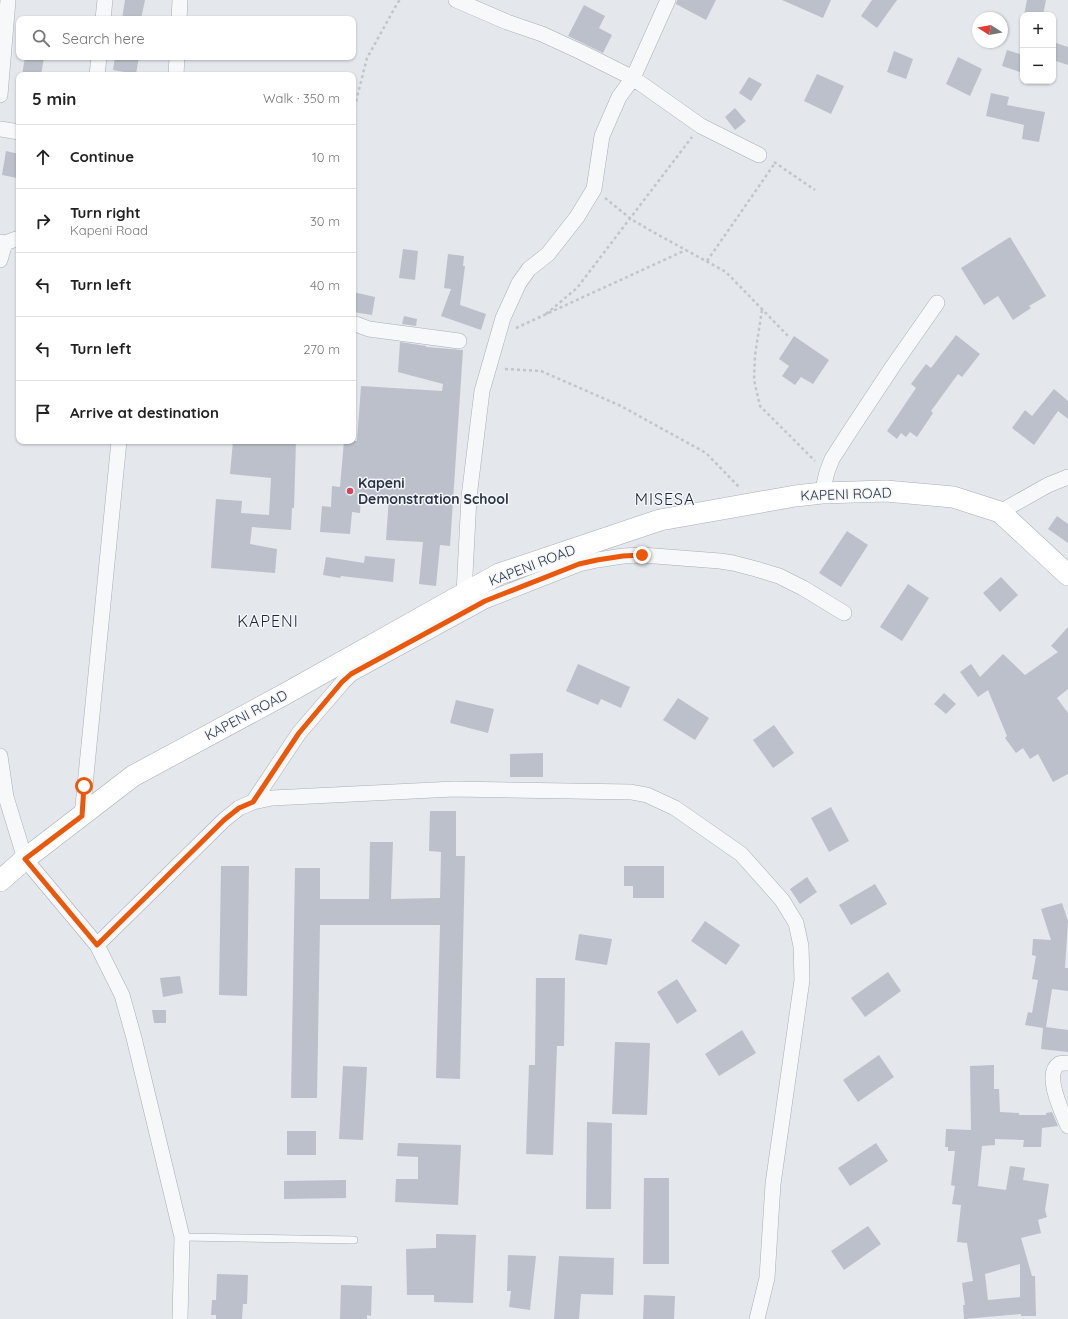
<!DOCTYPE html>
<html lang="en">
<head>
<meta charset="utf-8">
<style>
  body { margin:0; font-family:Quicksand,sans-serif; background:#f6f6f6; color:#222 }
  .controls { position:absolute; right:12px; top:12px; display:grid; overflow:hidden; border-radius:8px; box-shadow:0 1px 3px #0004 }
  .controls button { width:36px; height:36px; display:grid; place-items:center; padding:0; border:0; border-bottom:1px solid #e0e0e0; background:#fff; color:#222; font:20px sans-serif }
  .compass { position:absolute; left:972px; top:12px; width:36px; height:36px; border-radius:50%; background:#fff; box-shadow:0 1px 3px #0004; rotate:281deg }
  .stop { position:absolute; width:12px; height:12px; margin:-9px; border:3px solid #ea580c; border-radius:50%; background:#fff }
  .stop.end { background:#ea580c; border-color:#fff; box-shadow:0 1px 4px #0008 }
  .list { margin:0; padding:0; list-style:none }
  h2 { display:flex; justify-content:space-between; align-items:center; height:52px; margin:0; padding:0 16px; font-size:17px }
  h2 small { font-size:13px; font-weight:400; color:#767676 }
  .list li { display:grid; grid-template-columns:26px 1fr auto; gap:12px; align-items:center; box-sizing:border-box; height:64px; padding:0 16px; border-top:1px solid #e0e0e0 }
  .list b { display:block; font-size:15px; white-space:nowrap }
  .list p { margin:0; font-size:13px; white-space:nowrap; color:#767676 }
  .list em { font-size:13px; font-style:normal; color:#767676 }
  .icon { flex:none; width:22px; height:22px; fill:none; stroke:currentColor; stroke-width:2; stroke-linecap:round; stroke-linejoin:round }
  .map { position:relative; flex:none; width:1068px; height:1319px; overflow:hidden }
  .search { position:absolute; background:#fff; box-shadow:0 1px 3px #0004; left:16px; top:16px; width:340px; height:44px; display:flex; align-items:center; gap:10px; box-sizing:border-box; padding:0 14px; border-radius:8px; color:#767676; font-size:15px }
  .panel { position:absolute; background:#fff; box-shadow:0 1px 3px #0004; left:16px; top:72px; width:340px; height:372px; border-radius:8px }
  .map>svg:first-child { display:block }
  .building { fill:#bbc0ca; fill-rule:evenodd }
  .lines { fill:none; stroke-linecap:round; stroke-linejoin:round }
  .service-casing { stroke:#a9aeb7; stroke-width:8 }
  .minor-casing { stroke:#a9aeb7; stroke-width:16 }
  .secondary-casing { stroke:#a9aeb7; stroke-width:22 }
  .path { stroke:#c2c5cb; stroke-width:2.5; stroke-dasharray:3 3; stroke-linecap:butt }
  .service { stroke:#f7f8fa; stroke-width:7 }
  .minor { stroke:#f7f8fa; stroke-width:15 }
  .secondary { stroke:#fff; stroke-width:21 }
  .route { stroke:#ea580c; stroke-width:5 }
  .poi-dot { fill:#d1495b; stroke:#f4f6f9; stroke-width:1.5 }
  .labels { text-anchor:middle; stroke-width:3; stroke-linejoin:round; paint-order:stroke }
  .poi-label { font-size:14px; font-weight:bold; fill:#2b3445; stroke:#f4f6f9; text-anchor:start }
  .street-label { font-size:14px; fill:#2b3445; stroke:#f4f6f9 }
  .quarter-label { font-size:16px; letter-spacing:1px; fill:#1d2536; stroke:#f4f6f9 }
</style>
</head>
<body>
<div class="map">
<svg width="1068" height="1319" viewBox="0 0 1068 1319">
  <rect width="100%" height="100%" fill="#e4e7ec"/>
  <!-- building -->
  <path class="building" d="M 125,0 L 145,0 L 141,19 L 122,19 Z
    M 677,0 L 716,0 L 706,20 L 676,4 Z
    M 782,0 L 831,0 L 823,18 Z
    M 872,0 L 897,0 L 877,28 L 861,16 Z
    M 1027,0 L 1046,0 L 1043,15 L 1024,15 Z
    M 584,5 L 605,16 L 599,28 L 612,35 L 603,53 L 568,36 Z
    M 1053,42 L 1068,47 L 1068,65 L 1053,60 Z
    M 1007,50 L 1023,55 L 1023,73 L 1002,66 Z
    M 894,51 L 913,59 L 906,79 L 887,72 Z
    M 25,57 L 44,57 L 41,75 L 22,75 Z
    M 115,57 L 139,57 L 136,74 L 113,70 Z
    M 958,57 L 982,69 L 970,96 L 946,84 Z
    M 817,74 L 844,86 L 831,114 L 804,101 Z
    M 749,77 L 762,84 L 751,101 L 739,93 Z
    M 991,93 L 1009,97 L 1007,105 L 1045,112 L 1039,142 L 1022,139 L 1024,125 L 986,116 Z
    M 735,108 L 746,121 L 735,130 L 725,117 Z
    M 6,151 L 19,154 L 19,166 L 17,178 L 2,175 Z
    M 1010,237 L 1046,296 L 1029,306 L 1031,308 L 1013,320 L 998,296 L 984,305 L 961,268 Z
    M 403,249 L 418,251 L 415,280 L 399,278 Z
    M 448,254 L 464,256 L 463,266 L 465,266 L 460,305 L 486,314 L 481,330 L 441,316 L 451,289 L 444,288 Z
    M 353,292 L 375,297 L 372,315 L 353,312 Z
    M 404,316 L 417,319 L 416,326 L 402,324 Z
    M 956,335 L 980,354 L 962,377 L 958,374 L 931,411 L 933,413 L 917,437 L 910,432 L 906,437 L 901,433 L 897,439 L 887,431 L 916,388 L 911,384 L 926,364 L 931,368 Z
    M 794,336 L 829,360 L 813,384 L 801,377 L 795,385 L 782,376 L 789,366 L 779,359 Z
    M 400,342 L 426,346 L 426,347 L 463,350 L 450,546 L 440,545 L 436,586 L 419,584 L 423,542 L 386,540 L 389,497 L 361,495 L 360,513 L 352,512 L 350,534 L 320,532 L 322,506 L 331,507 L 332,486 L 340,487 L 344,441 L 357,441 L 361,386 L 442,391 L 443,384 L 398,372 Z
    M 1054,389 L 1068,401 L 1068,419 L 1058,411 L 1034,445 L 1012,428 L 1025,410 L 1032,416 Z
    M 233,441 L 296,441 L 294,508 L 292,508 L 291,530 L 252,527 L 250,544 L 277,549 L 275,573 L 211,568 L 216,499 L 242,501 L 241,513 L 269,515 L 271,478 L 230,474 Z
    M 1057,516 L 1068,524 L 1068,543 L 1048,529 Z
    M 847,531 L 868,545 L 841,587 L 819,573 Z
    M 365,556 L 395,559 L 393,582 L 341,576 L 340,578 L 323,575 L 326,557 L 364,563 Z
    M 1001,577 L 1018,595 L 1000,612 L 983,593 Z
    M 908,584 L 929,598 L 902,641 L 880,627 Z
    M 1068,627 L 1068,689 L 1057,698 L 1068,713 L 1068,774 L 1053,782 L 1038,754 L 1030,759 L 1023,748 L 1016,753 L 1005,738 L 1007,736 L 988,690 L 978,697 L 960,672 L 971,664 L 980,677 L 1003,654 L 1025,675 L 1058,652 L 1051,646 Z
    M 578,664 L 630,687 L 621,708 L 601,699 L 598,705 L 566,691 Z
    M 944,693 L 956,704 L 946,714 L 934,704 Z
    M 678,698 L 709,718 L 695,740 L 663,720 Z
    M 456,700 L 494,709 L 488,733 L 450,723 Z
    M 774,725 L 794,753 L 773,768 L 753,740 Z
    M 543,753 L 543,777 L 510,777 L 510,754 Z
    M 831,807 L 849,841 L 829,852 L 811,818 Z
    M 430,811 L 456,811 L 456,856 L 465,856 L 460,1079 L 436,1078 L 440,925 L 320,925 L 317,1098 L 291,1098 L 295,868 L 320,868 L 320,899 L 369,899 L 370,842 L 393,842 L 391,899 L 440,898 L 441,852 L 429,851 Z
    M 221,866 L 249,866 L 247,996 L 219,995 Z
    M 624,866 L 664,866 L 664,898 L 633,898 L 633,886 L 624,886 Z
    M 807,877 L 817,892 L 800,904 L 790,889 Z
    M 875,884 L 887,904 L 851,925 L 839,905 Z
    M 1062,903 L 1068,921 L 1065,968 L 1068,968 L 1068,991 L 1052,989 L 1046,1027 L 1068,1030 L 1068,1052 L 1041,1049 L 1043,1028 L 1025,1025 L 1028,1012 L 1032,1013 L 1038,980 L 1032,979 L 1036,956 L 1032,955 L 1033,939 L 1051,940 L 1041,909 Z
    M 705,921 L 740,945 L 726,965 L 691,941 Z
    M 579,934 L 612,939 L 607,965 L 575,960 Z
    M 888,972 L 901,991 L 865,1017 L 851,998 Z
    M 180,976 L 183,993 L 163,997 L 160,978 Z
    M 536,978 L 565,978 L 564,1046 L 557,1046 L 553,1155 L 526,1154 L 529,1065 L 535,1065 Z
    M 677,979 L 697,1011 L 677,1024 L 657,992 Z
    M 152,1010 L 166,1010 L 166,1023 L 154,1023 Z
    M 742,1030 L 756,1053 L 719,1076 L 705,1054 Z
    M 615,1042 L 650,1043 L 647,1115 L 612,1114 Z
    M 879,1055 L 894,1077 L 858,1102 L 843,1080 Z
    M 994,1065 L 994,1089 L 999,1089 L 1000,1112 L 1019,1113 L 1019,1115 L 1046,1115 L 1046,1113 L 1052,1112 L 1058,1126 L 1042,1128 L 1041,1147 L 1023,1147 L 1024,1140 L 995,1139 L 995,1145 L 982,1146 L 978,1186 L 1006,1190 L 1010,1166 L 1025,1168 L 1023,1180 L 1049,1184 L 1045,1210 L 1047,1217 L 1038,1220 L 1041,1233 L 1021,1238 L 1032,1276 L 1035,1276 L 1036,1316 L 1021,1316 L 1021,1314 L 964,1319 L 963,1305 L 965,1305 L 962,1283 L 973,1281 L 967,1243 L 957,1242 L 961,1205 L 952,1204 L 955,1186 L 951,1185 L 955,1151 L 948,1151 L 948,1147 L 945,1147 L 946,1129 L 971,1130 L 970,1066 ZM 1020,1264 L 1020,1297 L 988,1300 L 985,1274 Z
    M 343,1066 L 367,1067 L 363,1140 L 339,1139 Z
    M 587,1122 L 612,1123 L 611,1209 L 586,1209 Z
    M 287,1131 L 316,1131 L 316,1155 L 287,1155 Z
    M 398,1143 L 461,1145 L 458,1205 L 395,1202 L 396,1179 L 418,1179 L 418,1157 L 397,1156 Z
    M 876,1143 L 888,1161 L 850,1186 L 838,1168 Z
    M 644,1178 L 669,1178 L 669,1264 L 643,1264 Z
    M 346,1180 L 346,1198 L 284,1199 L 284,1181 Z
    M 868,1226 L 881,1244 L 844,1270 L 831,1251 Z
    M 436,1234 L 476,1235 L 473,1303 L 434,1302 L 434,1295 L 407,1295 L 406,1249 L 436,1248 Z
    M 508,1255 L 536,1256 L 530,1310 L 509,1307 L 511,1291 L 507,1291 Z
    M 559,1256 L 614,1258 L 613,1295 L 581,1294 L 579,1319 L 554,1319 Z
    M 217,1274 L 248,1275 L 247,1304 L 243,1304 L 242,1319 L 216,1319 L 216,1315 L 211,1315 L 212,1300 L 216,1300 Z
    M 341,1285 L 372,1286 L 371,1316 L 367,1315 L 367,1319 L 340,1319 Z
    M 644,1295 L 675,1296 L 674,1319 L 643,1319 Z"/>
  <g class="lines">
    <!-- service casing -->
    <g class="service-casing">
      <path id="service" d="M 182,1237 L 354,1240"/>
    </g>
    <!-- minor casing -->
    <g class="minor-casing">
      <path id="minor" d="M 456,0 L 507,22 L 542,34 L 581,52 L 633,78 L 701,126 L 759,155
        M 103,19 L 105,0
        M 179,19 L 180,0
        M 97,75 L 99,57
        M 176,75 L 177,57
        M 0,95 L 8,0
        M 0,129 L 19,132
        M 0,242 L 5,243 L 19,238
        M 0,260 L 5,243
        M 353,323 L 369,329 L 459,341
        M 822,493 L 827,472 L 832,459 L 850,431 L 893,366 L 937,303
        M 1000,512 L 1048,485 L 1068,477
        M 464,594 L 469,497 L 482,391 L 503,318 L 519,283 L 529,269 L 548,254 L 577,217 L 594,189 L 602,136 L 619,97 L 633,78 L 668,0
        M 0,756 L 6,797 L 25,859 L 97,945 L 122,995 L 134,1038 L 182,1237 L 180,1319
        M 253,802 L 299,733 L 343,682 L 351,674 L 485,601 L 579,564 L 597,560 L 623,556 L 642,555 L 720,561 L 733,563 L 756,569 L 779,576 L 803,588 L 844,613
        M 82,816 L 119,441
        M 97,945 L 224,820 L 239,808 L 253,802 L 272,798 L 454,789 L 631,792 L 647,795 L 675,808 L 741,854 L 782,900 L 796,923 L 801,946 L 802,980 L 773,1184 L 767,1278 L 757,1319
        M 1068,1063 C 1065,1063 1061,1063 1059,1064 C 1043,1074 1063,1114 1068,1126"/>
    </g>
    <!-- secondary casing -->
    <g class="secondary-casing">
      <path id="secondary" d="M 0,881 L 25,859 L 133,776 L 285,694 L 499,574 L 660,520 L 795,496 L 822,493 L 886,491 L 953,497 L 1000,512 L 1068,575"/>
    </g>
    <!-- path -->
    <path class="path" d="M 353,113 L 367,58 L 398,2 L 401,0
      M 774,162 L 815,190
      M 605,198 L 631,219 L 653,232 L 726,272 L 790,338
      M 707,261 L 775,163
      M 762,310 L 755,355 L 754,380 L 760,406 L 815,461
      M 546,314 L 577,288 L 692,137
      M 516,328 L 686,250
      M 505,369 L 541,371 L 621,406 L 706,453 L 740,488"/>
    <!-- service -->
    <use href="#service" class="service"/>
    <!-- minor -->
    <use href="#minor" class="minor"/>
    <!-- secondary -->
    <use href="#secondary" class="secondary"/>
  </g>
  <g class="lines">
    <!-- route -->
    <path class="route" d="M 84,786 L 82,816 L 25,859 L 97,945 L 224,820 L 239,808 L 253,802 L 299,733 L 342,682 L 351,674 L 485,601 L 579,564 L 597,560 L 623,556 L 642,555"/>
  </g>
  <!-- markers -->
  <circle class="poi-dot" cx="350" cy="491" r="4"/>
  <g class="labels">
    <!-- poi labels -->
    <g class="poi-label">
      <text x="358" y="488">Kapeni<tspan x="358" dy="16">Demonstration School</tspan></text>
    </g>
    <!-- street labels -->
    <g class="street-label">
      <text transform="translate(846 494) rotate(-2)" y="5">KAPENI ROAD</text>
      <text transform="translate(532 565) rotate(-21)" y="5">KAPENI ROAD</text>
      <text transform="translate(246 715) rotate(-28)" y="5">KAPENI ROAD</text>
    </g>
    <!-- quarter labels -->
    <g class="quarter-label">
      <text x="665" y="505">MISESA</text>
      <text x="268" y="627">KAPENI</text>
    </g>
  </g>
</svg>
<div class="controls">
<button>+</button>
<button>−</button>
</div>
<svg class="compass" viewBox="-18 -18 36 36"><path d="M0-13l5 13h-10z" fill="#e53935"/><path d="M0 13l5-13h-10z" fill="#767676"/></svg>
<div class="stop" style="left:84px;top:786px"></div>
<div class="stop end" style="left:642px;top:555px"></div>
<div class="search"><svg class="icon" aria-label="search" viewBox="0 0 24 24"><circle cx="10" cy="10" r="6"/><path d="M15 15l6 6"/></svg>Search here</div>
<section class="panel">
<h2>5 min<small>Walk · 350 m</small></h2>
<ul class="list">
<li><svg class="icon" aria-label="ahead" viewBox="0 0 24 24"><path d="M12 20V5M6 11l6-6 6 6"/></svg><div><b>Continue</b></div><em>10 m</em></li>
<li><svg class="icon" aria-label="right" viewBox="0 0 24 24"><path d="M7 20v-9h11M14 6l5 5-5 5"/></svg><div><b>Turn right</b><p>Kapeni Road</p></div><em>30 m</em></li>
<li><svg class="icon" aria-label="left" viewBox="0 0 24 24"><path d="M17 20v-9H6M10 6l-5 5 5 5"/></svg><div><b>Turn left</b></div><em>40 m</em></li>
<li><svg class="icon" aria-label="left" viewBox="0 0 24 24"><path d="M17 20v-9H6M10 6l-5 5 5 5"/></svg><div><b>Turn left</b></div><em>270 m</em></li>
<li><svg class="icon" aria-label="arrive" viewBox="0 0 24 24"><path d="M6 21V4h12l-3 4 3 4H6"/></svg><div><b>Arrive at destination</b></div></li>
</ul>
</section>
</div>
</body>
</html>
